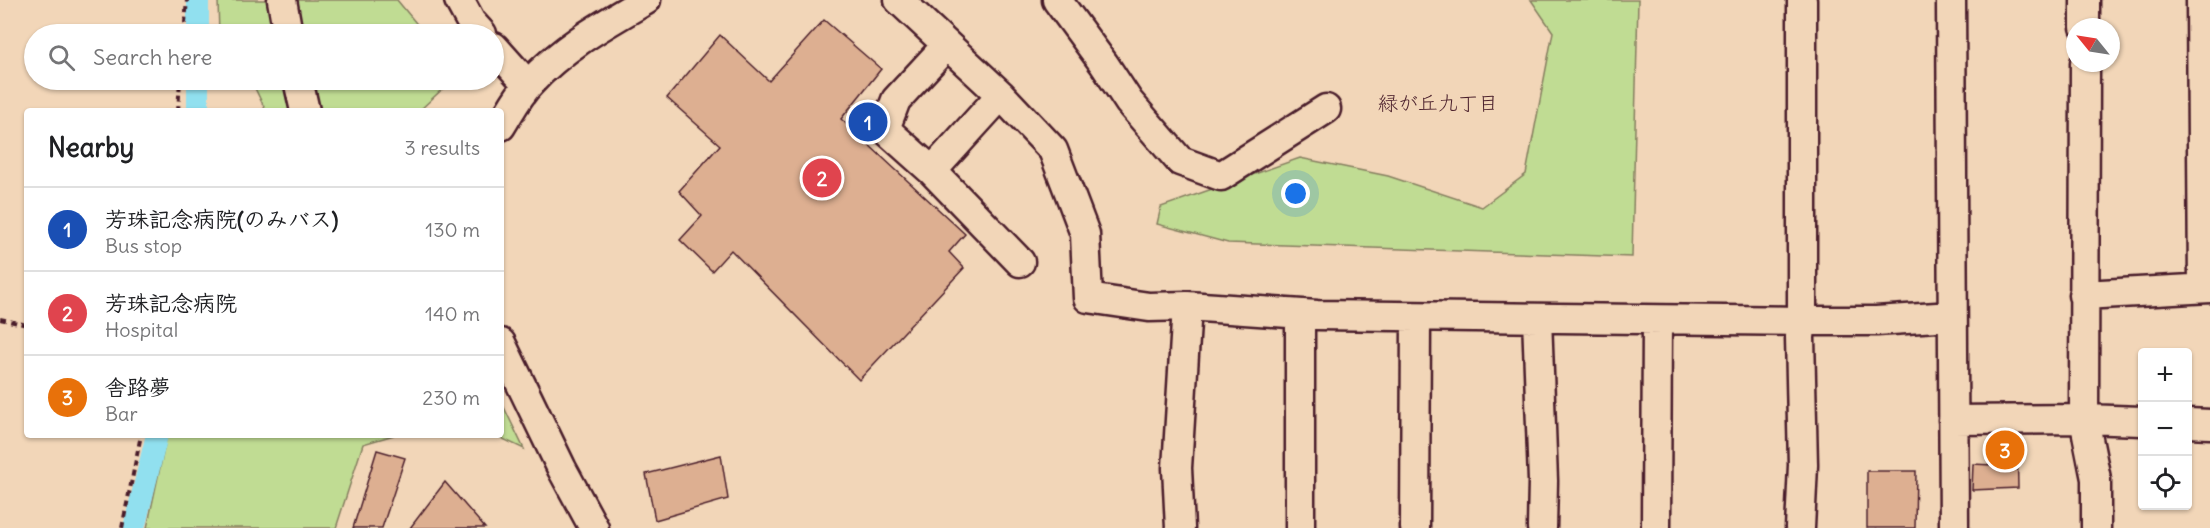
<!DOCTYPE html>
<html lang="en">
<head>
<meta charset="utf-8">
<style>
  body { margin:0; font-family:Delius,"Klee One",sans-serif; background:#f2f2f2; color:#202124 }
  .controls { position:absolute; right:18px; bottom:18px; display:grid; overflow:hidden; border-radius:6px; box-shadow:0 2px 4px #0004 }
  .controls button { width:54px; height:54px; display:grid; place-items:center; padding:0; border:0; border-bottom:2px solid #e0e0e0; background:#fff; color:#202124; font:30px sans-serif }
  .compass { position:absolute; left:2066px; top:18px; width:54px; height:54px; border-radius:50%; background:#fff; box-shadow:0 2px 4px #0004; rotate:300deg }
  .you { position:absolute; left:1296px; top:194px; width:21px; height:21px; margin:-15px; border:4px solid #fff; border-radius:50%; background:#1a73e8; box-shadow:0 0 0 9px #1a73e833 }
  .badge { display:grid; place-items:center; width:39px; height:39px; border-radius:50%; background:#2563eb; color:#fff; font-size:20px; font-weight:700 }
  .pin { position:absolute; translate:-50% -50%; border:3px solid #fff; box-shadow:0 2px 6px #0006 }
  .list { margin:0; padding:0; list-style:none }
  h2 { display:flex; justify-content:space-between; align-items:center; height:78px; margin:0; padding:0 24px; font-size:26px }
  h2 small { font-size:20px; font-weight:400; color:#757577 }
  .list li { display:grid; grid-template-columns:39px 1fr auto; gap:18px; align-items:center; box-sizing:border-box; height:84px; padding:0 24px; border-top:2px solid #e0e0e0 }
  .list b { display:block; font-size:22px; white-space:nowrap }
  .list p { margin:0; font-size:20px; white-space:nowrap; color:#757577 }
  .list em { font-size:20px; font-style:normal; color:#757577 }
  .icon { flex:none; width:33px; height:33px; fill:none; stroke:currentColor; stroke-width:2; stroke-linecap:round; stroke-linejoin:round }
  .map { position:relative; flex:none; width:2210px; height:528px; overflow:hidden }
  .search { position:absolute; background:#fff; box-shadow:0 2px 4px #0004; left:24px; top:24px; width:480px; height:66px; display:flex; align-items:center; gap:15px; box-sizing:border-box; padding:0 21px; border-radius:33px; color:#757577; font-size:22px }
  .panel { position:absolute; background:#fff; box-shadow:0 2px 4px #0004; left:24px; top:108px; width:480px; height:330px; border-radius:6px }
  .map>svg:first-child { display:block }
  .green { fill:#c0dc93; stroke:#857e5f; stroke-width:1.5 }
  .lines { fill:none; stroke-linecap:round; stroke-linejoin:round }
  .canal { stroke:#91e0ef; stroke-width:22 }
  .building { fill:#ddaf91; stroke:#4a1f2b; stroke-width:1.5 }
  .minor-casing { stroke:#4a1f2b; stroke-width:33 }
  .path { stroke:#4a1f2b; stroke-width:4; stroke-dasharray:6 4.5; stroke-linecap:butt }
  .minor { stroke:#f2d6b8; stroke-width:28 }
  .labels { text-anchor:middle; stroke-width:6; stroke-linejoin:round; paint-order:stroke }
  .neighbourhood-label { font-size:20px; fill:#4a1f2b; stroke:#f2d6b8 }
</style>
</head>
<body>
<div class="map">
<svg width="2210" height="528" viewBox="0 0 2210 528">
  <rect width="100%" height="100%" fill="#f2d6b8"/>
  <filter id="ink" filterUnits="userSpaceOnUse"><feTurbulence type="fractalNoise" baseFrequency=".0167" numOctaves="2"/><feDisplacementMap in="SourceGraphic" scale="12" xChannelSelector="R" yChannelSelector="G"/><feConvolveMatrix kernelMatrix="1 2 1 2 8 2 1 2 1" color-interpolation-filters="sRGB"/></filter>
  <g filter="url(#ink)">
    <!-- green -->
    <path class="green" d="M 218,0 L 397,0 L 425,34 L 219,34 Z
      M 1531,0 L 1638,0 L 1632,257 L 1228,243 L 1157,224 L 1161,207 L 1300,158 L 1388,176 L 1482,207 L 1526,174 L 1553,32 Z
      M 251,80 L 452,80 L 419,111 L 266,111 Z
      M 501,401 L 524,449 L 495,435 L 501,435 Z
      M 167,435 L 394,435 L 363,444 L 336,528 L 147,528 Z"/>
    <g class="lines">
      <!-- canal -->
      <path class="canal" d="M 198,0 L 198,34
        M 198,80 L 198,111
        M 134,528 L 157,435"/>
    </g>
    <!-- building -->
    <path class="building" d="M 824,20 L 881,69 L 841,119 L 965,234 L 949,252 L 964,268 L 859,380 L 731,250 L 712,271 L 680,240 L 702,216 L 679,191 L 720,145 L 667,98 L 720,35 L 769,81 Z
      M 1993,436 L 2017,436 L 2018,488 L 1972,490 L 1973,464 L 1992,465 Z
      M 377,450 L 405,458 L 382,528 L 353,528 Z
      M 721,455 L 728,499 L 655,520 L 646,474 Z
      M 1867,471 L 1916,471 L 1915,528 L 1867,528 Z
      M 445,482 L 485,528 L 410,528 Z"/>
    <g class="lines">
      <!-- minor casing -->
      <g class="minor-casing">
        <path id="minor" d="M 282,0 L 288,34
          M 459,0 L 471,22 L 482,34
          M 899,0 L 1001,95 L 1053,150 L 1085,234 L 1088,298 L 1149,307 L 1187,306 L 1317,315 L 1802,321 L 1876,321 L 1952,316
          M 1057,0 L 1104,64 L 1129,102 L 1180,161 L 1221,176 L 1326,109
          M 1951,0 L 1954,528
          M 2201,0 L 2203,288
          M 2085,27 L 2085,0
          M 946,46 L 896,100 L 885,129 L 932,171 L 1001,95
          M 494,47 L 528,85
          M 2085,63 L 2084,419 L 2096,479 L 2096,528
          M 298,80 L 305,111
          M 501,126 C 510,112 518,95 530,83 C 564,46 603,25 646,0
          M 932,171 L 1020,262
          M 2083,295 L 2210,288
          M 1537,318 L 1543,481 L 1542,528
          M 501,343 L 562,469 L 594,528
          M 1953,420 L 2084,419 L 2142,421
          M 2188,423 L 2210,424
          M 1180,528 L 1177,468 L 1187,306
          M 1300,528 L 1300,314
          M 1415,528 L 1416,317
          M 1656,528 L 1657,320
          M 1800,528 L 1803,465 L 1800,337 L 1802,321 L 1802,0"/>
      </g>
      <!-- path -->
      <path class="path" d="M 184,34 L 187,0
        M 178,111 L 180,80
        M 0,319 L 27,325
        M 122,528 L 141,435"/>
      <!-- minor -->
      <use href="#minor" class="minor"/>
    </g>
  </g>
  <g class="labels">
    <!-- neighbourhood labels -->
    <g class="neighbourhood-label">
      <text x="1438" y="110">緑が丘九丁目</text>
    </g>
  </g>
</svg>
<div class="controls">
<button>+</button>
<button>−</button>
<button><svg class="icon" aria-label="locate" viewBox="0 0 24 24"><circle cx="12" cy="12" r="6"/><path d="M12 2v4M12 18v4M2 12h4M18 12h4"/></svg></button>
</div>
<svg class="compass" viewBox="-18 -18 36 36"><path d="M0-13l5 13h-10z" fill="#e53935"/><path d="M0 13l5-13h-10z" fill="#757577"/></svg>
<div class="you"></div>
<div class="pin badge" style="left:868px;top:122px;background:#1a4fb4">1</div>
<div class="pin badge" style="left:822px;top:178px;background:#e0444e">2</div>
<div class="pin badge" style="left:2005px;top:450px;background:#e8710a">3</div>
<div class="search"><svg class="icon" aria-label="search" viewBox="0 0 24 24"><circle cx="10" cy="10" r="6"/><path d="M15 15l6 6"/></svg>Search here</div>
<section class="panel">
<h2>Nearby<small>3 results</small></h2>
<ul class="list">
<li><span class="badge" style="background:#1a4fb4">1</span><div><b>芳珠記念病院(のみバス)</b><p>Bus stop</p></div><em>130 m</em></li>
<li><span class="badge" style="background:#e0444e">2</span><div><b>芳珠記念病院</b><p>Hospital</p></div><em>140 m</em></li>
<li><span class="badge" style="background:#e8710a">3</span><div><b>舎路夢</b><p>Bar</p></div><em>230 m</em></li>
</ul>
</section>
</div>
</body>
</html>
